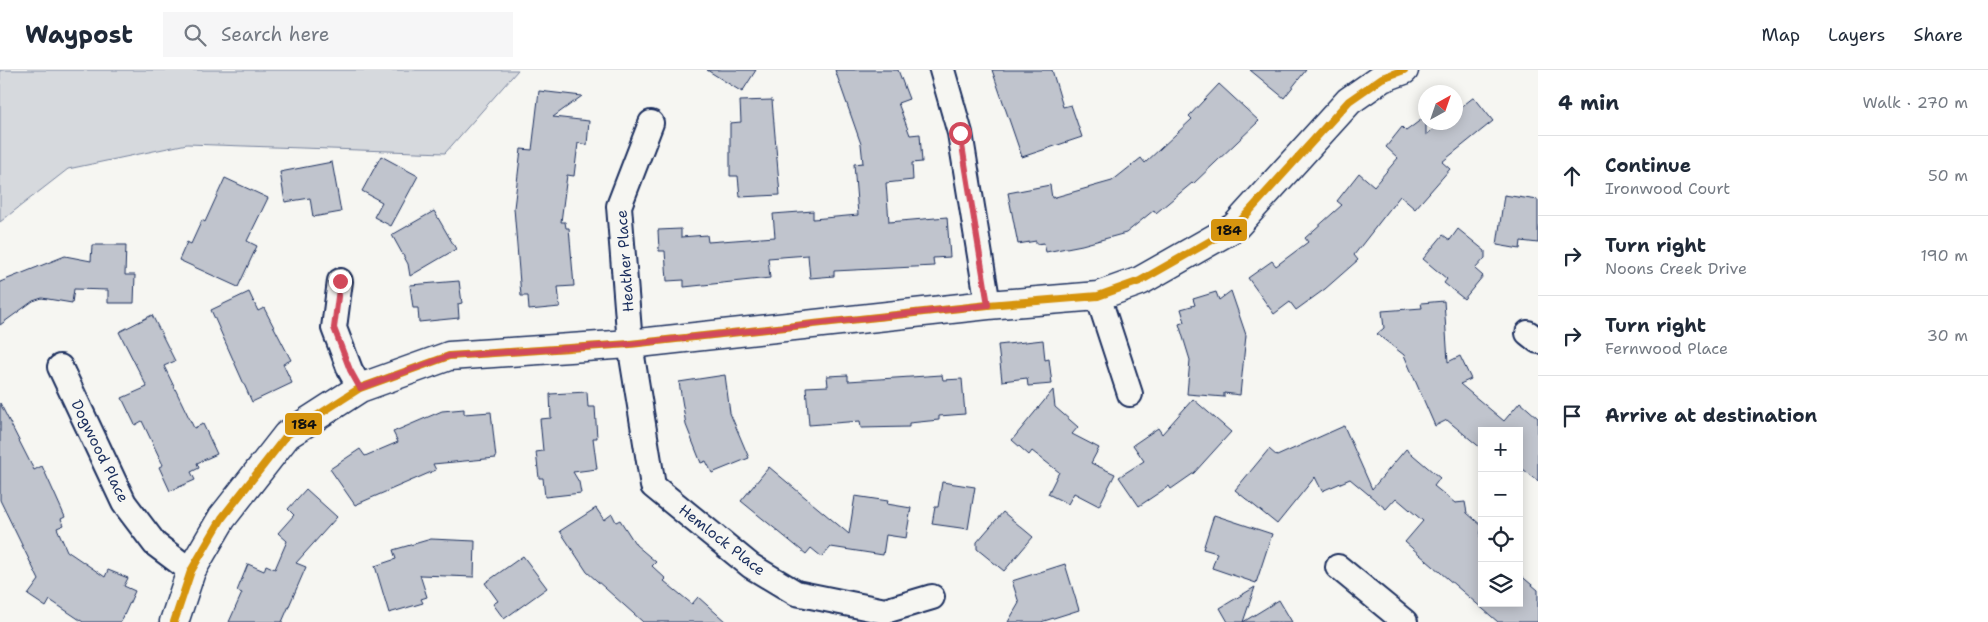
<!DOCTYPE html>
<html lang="en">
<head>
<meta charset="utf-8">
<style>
  body { margin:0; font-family:"Shantell Sans",sans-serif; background:#f6f6f7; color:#1f2937 }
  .controls { position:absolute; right:15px; bottom:15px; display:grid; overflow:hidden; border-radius:0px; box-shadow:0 2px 12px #0003 }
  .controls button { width:45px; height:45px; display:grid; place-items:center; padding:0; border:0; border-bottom:1px solid #e0e1e3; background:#fff; color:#1f2937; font:25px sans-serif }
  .compass { position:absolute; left:1418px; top:15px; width:45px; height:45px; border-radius:50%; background:#fff; box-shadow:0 2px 12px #0003; rotate:40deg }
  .stop { position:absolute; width:15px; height:15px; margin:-11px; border:4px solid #d1495b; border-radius:50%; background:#fff }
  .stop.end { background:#d1495b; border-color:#fff; box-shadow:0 1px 5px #0008 }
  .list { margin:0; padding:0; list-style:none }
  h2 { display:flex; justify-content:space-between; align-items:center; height:65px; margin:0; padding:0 20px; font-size:21px }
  h2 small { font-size:16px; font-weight:400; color:#747a83 }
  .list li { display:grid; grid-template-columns:32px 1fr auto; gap:15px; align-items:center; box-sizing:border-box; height:80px; padding:0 20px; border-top:1px solid #e0e1e3 }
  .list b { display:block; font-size:19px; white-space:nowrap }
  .list p { margin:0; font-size:16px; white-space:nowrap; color:#747a83 }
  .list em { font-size:16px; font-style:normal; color:#747a83 }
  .icon { flex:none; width:28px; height:28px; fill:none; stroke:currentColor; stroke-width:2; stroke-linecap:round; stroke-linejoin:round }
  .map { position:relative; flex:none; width:1538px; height:552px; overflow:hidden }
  header { display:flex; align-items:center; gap:30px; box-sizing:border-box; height:70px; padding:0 25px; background:#fff; border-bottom:1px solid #e0e1e3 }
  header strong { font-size:24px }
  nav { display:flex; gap:28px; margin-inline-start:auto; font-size:18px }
  .search { width:350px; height:45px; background:#f6f6f7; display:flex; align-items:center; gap:12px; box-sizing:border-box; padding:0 18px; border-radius:0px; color:#747a83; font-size:19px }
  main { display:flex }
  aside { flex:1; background:#fff }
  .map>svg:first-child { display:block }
  .green { fill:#d6d9dd; stroke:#78849e }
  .building { fill:#c0c4cd; stroke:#1b2f5e }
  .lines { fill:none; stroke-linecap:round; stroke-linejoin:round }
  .street-casing { stroke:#1b2f5e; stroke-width:28 }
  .secondary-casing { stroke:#1b2f5e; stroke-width:31 }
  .street { stroke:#f6f6f2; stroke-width:24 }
  .secondary { stroke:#f6f6f2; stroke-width:28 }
  .bus-1-casing { stroke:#f6f6f2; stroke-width:11 }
  .bus-1 { stroke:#d6940e; stroke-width:8 }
  .route { stroke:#d1495b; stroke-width:6 }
  .labels { text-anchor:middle; stroke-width:4.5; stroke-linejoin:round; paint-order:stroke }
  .street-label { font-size:15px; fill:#1b2f5e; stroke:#f6f6f2 }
  .line-badge { stroke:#f6f6f2; stroke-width:2 }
  .pale-badge-label { font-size:14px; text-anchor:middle; font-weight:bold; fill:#111 }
</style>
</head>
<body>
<header>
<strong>Waypost</strong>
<div class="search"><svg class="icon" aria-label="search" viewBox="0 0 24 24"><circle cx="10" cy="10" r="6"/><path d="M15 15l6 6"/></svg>Search here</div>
<nav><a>Map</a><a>Layers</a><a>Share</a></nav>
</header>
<main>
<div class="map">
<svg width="1538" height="552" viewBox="0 0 1538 552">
  <rect width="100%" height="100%" fill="#f6f6f2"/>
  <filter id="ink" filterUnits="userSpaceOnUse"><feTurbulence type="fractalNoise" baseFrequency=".02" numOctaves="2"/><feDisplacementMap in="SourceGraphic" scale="10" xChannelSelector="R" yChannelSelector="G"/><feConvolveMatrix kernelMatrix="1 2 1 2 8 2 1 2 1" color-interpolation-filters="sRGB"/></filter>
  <g filter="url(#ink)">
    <!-- green -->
    <path class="green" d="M 0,0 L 518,0 L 445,83 L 187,74 L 68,99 L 0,152 Z"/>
    <!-- building -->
    <path class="building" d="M 707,0 L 756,0 L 742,22 Z
      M 835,0 L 898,0 L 909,29 L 898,33 L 910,65 L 920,64 L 922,92 L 912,93 L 913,110 L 886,113 L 889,152 L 947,147 L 950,187 L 933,188 L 934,196 L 834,201 L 834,206 L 810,208 L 808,185 L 768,188 L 770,208 L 684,217 L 684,210 L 667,211 L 665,181 L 659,181 L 658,160 L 681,159 L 681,167 L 707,165 L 708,172 L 775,167 L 773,144 L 813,141 L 813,149 L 858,145 L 854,94 L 863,93 L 861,74 Z
      M 992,0 L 1052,0 L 1063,37 L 1071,35 L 1082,67 L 1022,87 Z
      M 1250,0 L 1306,0 L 1284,28 Z
      M 1219,14 L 1259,51 L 1193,114 L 1192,113 L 1156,143 L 1154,140 L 1126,163 L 1082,175 L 1046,182 L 1044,173 L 1036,174 L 1036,171 L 1018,174 L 1008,123 L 1050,115 L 1052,128 L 1112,111 L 1141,88 L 1145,93 L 1192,49 L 1189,46 Z
      M 539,21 L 582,26 L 553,47 L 589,51 L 587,75 L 578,73 L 574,106 L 567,105 L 561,152 L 565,152 L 566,158 L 569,158 L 574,216 L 558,217 L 560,237 L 529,240 L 528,226 L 521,226 L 514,138 L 521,79 L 532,80 Z
      M 1474,27 L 1493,51 L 1442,92 L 1450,99 L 1415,139 L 1400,126 L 1354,185 L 1358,190 L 1325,219 L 1296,240 L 1290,232 L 1274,244 L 1248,208 L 1272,191 L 1276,196 L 1308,172 L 1305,168 L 1342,135 L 1337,131 L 1359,103 L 1374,116 L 1398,88 L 1386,77 L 1402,57 L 1406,61 L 1426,46 L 1426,65 L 1442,52 L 1456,52 L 1456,41 Z
      M 772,30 L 780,125 L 740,127 L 738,106 L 730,106 L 730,53 L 741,52 L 740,31 Z
      M 381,86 L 418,106 L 391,156 L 374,147 L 382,132 L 362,121 Z
      M 332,92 L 341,142 L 313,147 L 310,128 L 285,132 L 280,102 Z
      M 225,108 L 268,128 L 247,171 L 257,176 L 238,217 L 179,190 L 187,172 L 191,174 L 202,150 L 205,152 Z
      M 1504,125 L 1538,130 L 1538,173 L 1521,171 L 1520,179 L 1497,175 Z
      M 434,141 L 456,179 L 410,206 L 408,194 L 392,165 Z
      M 1458,159 L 1485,181 L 1485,188 L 1475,199 L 1483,206 L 1464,229 L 1444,213 L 1447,209 L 1423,189 L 1443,165 L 1450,170 Z
      M 92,175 L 126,175 L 125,205 L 135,205 L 134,233 L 108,233 L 108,220 L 74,219 L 72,233 L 42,228 L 33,231 L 0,255 L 0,212 L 65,186 L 91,191 Z
      M 459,211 L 462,233 L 458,234 L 459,248 L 419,252 L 418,238 L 413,238 L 410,215 Z
      M 1231,221 L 1246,265 L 1240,325 L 1224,323 L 1224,327 L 1187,324 L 1190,290 L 1179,254 L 1185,252 L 1181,239 L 1195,235 L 1193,229 L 1216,222 L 1219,230 Z
      M 249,222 L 258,241 L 264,238 L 291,290 L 283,294 L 292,313 L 252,332 L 211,240 Z
      M 1444,231 L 1448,292 L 1460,286 L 1471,309 L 1460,314 L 1504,351 L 1520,332 L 1538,348 L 1538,411 L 1519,396 L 1519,361 L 1482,361 L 1482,379 L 1447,350 L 1435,356 L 1404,285 L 1377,264 L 1384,258 L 1382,241 L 1422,238 L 1421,233 Z
      M 152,245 L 175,291 L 164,296 L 194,358 L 203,354 L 217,384 L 197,393 L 199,398 L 191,402 L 195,410 L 170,421 L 159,397 L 163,395 L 142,351 L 135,355 L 122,328 L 147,317 L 119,262 Z
      M 1043,270 L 1045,290 L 1049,289 L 1052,314 L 1028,316 L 1027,308 L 1002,311 L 998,275 Z
      M 725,305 L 730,343 L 749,388 L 712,403 L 706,391 L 701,393 L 686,355 L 679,312 Z
      M 848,305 L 848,311 L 942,305 L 943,310 L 962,309 L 965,344 L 939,346 L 939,350 L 909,353 L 909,357 L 861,358 L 860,351 L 809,355 L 806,317 L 828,316 L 827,306 Z
      M 1053,320 L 1055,337 L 1078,357 L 1072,364 L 1099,378 L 1091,393 L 1115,404 L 1099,436 L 1074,423 L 1068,434 L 1048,424 L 1059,402 L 1032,381 L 1029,385 L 1012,370 Z
      M 587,322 L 588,337 L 595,337 L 597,368 L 593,368 L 597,399 L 573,402 L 579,412 L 581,423 L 545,427 L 543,408 L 539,408 L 536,382 L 543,381 L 540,349 L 551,348 L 550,324 Z
      M 1193,329 L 1231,362 L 1194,403 L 1171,419 L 1169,416 L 1139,436 L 1119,407 L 1144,391 L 1133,375 L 1158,358 L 1162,364 Z
      M 0,333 L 34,400 L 42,396 L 52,418 L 65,447 L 61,449 L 64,455 L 57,458 L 67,481 L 105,507 L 108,500 L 128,508 L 124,516 L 135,521 L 121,552 L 83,552 L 50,530 L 46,537 L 28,525 L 39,510 L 0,430 Z
      M 464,339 L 464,344 L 491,342 L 496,388 L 433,394 L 436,400 L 355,435 L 330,399 L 360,379 L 365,386 L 398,372 L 393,362 L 442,341 Z
      M 1344,356 L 1372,419 L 1406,379 L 1440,408 L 1434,416 L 1455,433 L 1465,432 L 1467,443 L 1482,456 L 1480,467 L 1482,469 L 1482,533 L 1519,533 L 1519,504 L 1538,520 L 1538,552 L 1498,552 L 1405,472 L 1423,451 L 1396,428 L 1386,439 L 1350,409 L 1322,421 L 1315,407 L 1277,454 L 1235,420 L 1269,379 L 1277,386 Z
      M 769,397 L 849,464 L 855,426 L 888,431 L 887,434 L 911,438 L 906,468 L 886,465 L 883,485 L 831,477 L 822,487 L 811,478 L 806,484 L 741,431 Z
      M 942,412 L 975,417 L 968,459 L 932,454 L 935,437 L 938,437 Z
      M 306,419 L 337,447 L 296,493 L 306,497 L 282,552 L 229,552 L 242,523 L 237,521 L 248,494 L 264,501 L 266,495 L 275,499 L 287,471 L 278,463 L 294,445 L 288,439 Z
      M 596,438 L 604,450 L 612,444 L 616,452 L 620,450 L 636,475 L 656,492 L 652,496 L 666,509 L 664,511 L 692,534 L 698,527 L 726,552 L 643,552 L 587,502 L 560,461 Z
      M 1003,442 L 1033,467 L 1004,501 L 977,479 L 977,472 Z
      M 1214,445 L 1272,464 L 1256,513 L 1212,498 L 1217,483 L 1203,479 Z
      M 431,469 L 475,471 L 474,507 L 420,505 L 427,527 L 421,529 L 423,533 L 389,543 L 375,496 L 396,489 L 393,480 Z
      M 523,486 L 547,518 L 504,549 L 493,534 L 498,531 L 485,513 Z
      M 1065,494 L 1079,540 L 1041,552 L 1008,552 L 1019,533 L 1012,511 Z
      M 1255,517 L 1243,552 L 1279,530 L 1292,552 L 1228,552 L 1220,538 Z"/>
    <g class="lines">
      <!-- street casing -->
      <g class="street-casing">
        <path id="street" d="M 942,0 L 960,63 L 988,235
          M 651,53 L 619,136 L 630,274 L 653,416 L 751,496 L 796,523 L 885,541 L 932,527
          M 340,211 L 334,258 L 350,300 L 360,318
          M 1098,226 L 1130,324
          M 1528,263 L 1538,271
          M 60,297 L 124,433 L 155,474 L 191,501
          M 1338,497 L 1405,552"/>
      </g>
      <!-- secondary casing -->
      <g class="secondary-casing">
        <path id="secondary" d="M 174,552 L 191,501 L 222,448 L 287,365 L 360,318 L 449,286 L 630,274 L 988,235 L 1098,226 L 1140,211 L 1235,157 L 1349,31 L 1382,8 L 1404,0"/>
      </g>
      <!-- street -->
      <use href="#street" class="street"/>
      <!-- secondary -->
      <use href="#secondary" class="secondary"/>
      <!-- bus-1 casing -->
      <g class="bus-1-casing">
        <path id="bus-1" d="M 174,552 L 191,501 L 222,448 L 287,365 L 360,318 L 449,286 L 630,274 L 988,235 L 1098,226 L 1140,211 L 1235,157 L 1349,31 L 1382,8 L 1404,0"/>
      </g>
      <!-- bus-1 -->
      <use href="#bus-1" class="bus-1"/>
    </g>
  </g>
  <g class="lines" filter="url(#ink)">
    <!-- route -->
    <path class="route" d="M 340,211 L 334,258 L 350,300 L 360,318 L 449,286 L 630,274 L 988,235 L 960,63"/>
  </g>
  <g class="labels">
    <!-- street labels -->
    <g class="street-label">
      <text transform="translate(625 191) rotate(-94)" y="5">Heather Place</text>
      <text transform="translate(100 381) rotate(64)" y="5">Dogwood Place</text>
      <text transform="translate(722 470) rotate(38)" y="5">Hemlock Place</text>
    </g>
  </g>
  <g class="line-badge">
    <rect x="1210" y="148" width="38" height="24" rx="5" fill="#d6940e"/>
    <rect x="284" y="342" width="39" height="24" rx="5" fill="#d6940e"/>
  </g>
  <g class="pale-badge-label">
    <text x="1229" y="165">184</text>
    <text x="304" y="359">184</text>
  </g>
</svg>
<div class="controls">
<button>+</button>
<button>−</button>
<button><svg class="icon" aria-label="locate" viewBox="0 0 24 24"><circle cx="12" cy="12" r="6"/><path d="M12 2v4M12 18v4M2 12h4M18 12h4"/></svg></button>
<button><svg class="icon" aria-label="layers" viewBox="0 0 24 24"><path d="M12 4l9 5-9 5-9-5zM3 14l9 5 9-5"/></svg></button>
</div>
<svg class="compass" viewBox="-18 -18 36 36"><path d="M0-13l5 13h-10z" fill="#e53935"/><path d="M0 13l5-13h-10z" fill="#747a83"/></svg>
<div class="stop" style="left:960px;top:63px"></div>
<div class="stop end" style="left:340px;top:211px"></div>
</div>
<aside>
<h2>4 min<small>Walk · 270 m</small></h2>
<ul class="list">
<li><svg class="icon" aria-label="ahead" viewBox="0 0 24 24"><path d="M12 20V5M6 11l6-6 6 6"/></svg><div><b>Continue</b><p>Ironwood Court</p></div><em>50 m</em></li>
<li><svg class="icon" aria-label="right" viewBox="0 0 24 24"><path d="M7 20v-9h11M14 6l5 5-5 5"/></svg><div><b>Turn right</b><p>Noons Creek Drive</p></div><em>190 m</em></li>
<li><svg class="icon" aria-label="right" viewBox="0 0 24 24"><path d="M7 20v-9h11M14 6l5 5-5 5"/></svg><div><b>Turn right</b><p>Fernwood Place</p></div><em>30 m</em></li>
<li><svg class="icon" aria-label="arrive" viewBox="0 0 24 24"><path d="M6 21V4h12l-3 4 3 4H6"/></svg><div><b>Arrive at destination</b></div></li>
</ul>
</aside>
</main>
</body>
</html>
